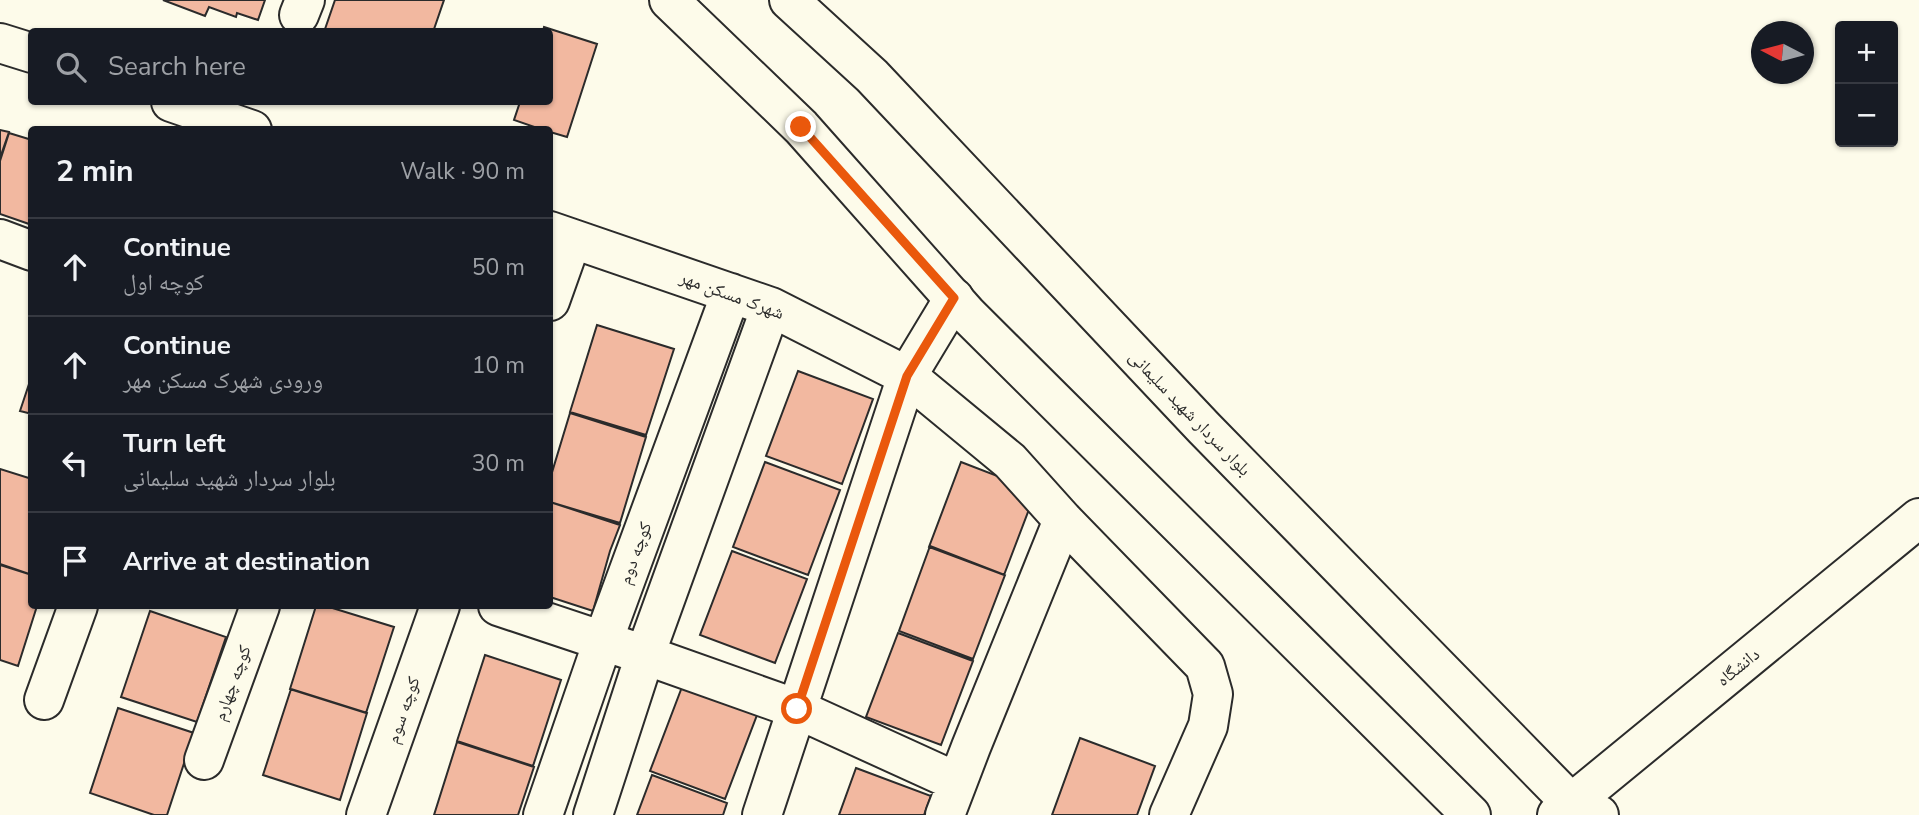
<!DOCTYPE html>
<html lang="en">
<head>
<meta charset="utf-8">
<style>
  body { margin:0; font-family:"Nunito Sans","Noto Naskh Arabic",sans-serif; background:#242831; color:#f1f3f6 }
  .controls { position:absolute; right:21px; top:21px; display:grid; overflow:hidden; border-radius:7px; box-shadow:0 2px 5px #0004 }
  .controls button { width:63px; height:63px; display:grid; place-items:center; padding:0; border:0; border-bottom:2px solid #363941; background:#171b24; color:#f1f3f6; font:35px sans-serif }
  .compass { position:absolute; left:1751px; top:21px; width:63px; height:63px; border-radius:50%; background:#171b24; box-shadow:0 2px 5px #0004; rotate:276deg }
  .stop { position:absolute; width:21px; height:21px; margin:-16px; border:5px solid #ea580c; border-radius:50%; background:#fff }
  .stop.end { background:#ea580c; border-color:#fff; box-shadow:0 2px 7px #0008 }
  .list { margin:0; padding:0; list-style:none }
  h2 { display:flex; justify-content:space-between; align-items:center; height:91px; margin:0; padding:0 28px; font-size:30px }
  h2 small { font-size:23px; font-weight:400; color:#9ea1a6 }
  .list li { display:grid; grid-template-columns:46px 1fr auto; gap:21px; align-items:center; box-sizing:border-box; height:98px; padding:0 28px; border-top:2px solid #363941 }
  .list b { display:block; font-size:26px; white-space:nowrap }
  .list p { margin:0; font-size:23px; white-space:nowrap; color:#9ea1a6 }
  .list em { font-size:23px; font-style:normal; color:#9ea1a6 }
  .icon { flex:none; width:38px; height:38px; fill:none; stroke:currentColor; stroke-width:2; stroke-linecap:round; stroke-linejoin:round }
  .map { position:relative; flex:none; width:1919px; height:815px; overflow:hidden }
  .search { position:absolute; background:#171b24; box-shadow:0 2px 5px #0004; left:28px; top:28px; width:525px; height:77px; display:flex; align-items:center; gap:18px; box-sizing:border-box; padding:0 24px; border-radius:7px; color:#9ea1a6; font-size:26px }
  .panel { position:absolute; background:#171b24; box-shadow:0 2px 5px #0004; left:28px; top:126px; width:525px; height:483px; border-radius:7px }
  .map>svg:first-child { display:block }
  .building { fill:#f2b8a0; stroke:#2b2b2b; stroke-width:2 }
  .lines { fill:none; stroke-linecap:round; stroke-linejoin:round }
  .minor-casing { stroke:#2b2b2b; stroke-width:42 }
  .major-casing { stroke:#2b2b2b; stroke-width:42 }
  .minor { stroke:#fdfbea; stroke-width:38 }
  .major { stroke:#fdfbea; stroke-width:38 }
  .route { stroke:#ea580c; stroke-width:9 }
  .labels { text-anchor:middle; stroke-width:5; stroke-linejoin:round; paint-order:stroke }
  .street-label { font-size:18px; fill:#2b2b2b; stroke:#fdfbea }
</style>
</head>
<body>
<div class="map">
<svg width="1919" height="815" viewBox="0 0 1919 815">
  <rect width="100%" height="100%" fill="#fdfbea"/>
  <!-- building -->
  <path class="building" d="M 163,0 L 265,0 L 258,20 L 237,13 L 236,17 L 209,7 L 205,16 Z
    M 335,0 L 444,0 L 433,32 L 324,32 Z
    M 544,27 L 597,44 L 567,137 L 550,132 L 550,130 L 543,130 L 514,120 L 520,102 L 550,102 L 550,32 L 543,32 Z
    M 0,130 L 9,132 L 0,158 Z
    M 9,133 L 32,140 L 32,225 L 0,214 L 0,161 Z
    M 597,325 L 674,349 L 646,435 L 570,412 Z
    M 798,371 L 873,399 L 842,484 L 766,456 Z
    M 32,375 L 32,414 L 20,411 Z
    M 570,413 L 646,437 L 620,523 L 550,502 L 550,479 Z
    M 765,462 L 840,490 L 808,575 L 733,547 Z
    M 961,462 L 1036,491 L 1004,575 L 929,547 Z
    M 0,469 L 32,479 L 32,575 L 0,564 Z
    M 550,502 L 620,525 L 610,551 L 593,611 L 550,597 Z
    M 930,546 L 1005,575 L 973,659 L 899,631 Z
    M 732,551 L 807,579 L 775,663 L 700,635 Z
    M 0,565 L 32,575 L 32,606 L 37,606 L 18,666 L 0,660 Z
    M 316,606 L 326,606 L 394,627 L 366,713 L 290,689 Z
    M 150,611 L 226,637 L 197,722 L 121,697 Z
    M 898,633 L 973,661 L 941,745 L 866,717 Z
    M 485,655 L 561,680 L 533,766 L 457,741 Z
    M 682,687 L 757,715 L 725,799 L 650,771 Z
    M 291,689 L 367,713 L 340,800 L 263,775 Z
    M 118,708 L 194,733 L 167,815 L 154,815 L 90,793 Z
    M 1080,738 L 1155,766 L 1137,815 L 1052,815 Z
    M 457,742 L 534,767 L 518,815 L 434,815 Z
    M 856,768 L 931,796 L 924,815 L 839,815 Z
    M 652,775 L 727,803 L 723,815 L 637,815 Z"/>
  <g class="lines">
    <!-- minor casing -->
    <g class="minor-casing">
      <path id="minor" d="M 299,15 L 305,0
        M 0,43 L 32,53
        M 171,102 L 252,130
        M 550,231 L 771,307 L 907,376 L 1010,461 L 1063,520 L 1205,666 L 1213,694 L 1208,726 L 1169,815
        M 0,239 L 32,251
        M 550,301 L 572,239
        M 498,606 L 645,655 L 797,709 L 957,782
        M 44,700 L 78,606
        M 204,760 L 260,606
        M 366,815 L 440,606
        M 543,815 L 603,641 L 731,293
        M 593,815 L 645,655 L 771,307
        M 762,815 L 907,376 L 954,298
        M 945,815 L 971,747 L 1063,520
        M 1557,815 L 1919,518"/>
    </g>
    <!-- major casing -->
    <g class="major-casing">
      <path id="major" d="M 669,0 L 801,127 L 968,315 L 1471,815
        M 789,0 L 872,76 L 1204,428 L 1571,803 L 1599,815"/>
    </g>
    <!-- minor -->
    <use href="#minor" class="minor"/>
    <!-- major -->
    <use href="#major" class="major"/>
  </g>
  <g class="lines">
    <!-- route -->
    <path class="route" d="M 797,709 L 907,376 L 954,298 L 801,127"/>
  </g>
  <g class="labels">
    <!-- street labels -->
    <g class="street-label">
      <text transform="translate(732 295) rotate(20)" y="6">شهرک مسکن مهر</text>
      <text transform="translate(1190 413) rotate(46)" y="6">بلوار سردار شهید سلیمانی</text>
      <text transform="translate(635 553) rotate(-70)" y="6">کوچه دوم</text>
      <text transform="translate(1738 667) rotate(-39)" y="6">دانشگاه</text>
      <text transform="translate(232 683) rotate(-70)" y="6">کوچه چهارم</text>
      <text transform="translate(403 710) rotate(-71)" y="6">کوچه سوم</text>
    </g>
  </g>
</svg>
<div class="controls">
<button>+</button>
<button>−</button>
</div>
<svg class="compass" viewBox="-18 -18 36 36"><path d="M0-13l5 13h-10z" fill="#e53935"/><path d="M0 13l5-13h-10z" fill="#9ea1a6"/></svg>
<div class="stop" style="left:797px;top:709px"></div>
<div class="stop end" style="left:801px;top:127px"></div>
<div class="search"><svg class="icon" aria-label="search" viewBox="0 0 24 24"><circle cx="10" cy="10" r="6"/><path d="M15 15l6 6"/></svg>Search here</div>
<section class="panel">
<h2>2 min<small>Walk · 90 m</small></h2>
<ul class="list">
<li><svg class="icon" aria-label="ahead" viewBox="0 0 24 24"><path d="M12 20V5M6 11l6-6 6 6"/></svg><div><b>Continue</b><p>کوچه اول</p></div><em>50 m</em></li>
<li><svg class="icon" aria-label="ahead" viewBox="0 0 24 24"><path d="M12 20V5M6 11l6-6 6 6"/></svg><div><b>Continue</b><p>ورودی شهرک مسکن مهر</p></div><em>10 m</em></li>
<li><svg class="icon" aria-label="left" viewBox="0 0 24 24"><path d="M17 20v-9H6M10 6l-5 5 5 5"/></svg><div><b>Turn left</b><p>بلوار سردار شهید سلیمانی</p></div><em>30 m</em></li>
<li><svg class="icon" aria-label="arrive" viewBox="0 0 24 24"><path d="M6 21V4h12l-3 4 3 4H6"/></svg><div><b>Arrive at destination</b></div></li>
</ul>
</section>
</div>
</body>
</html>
